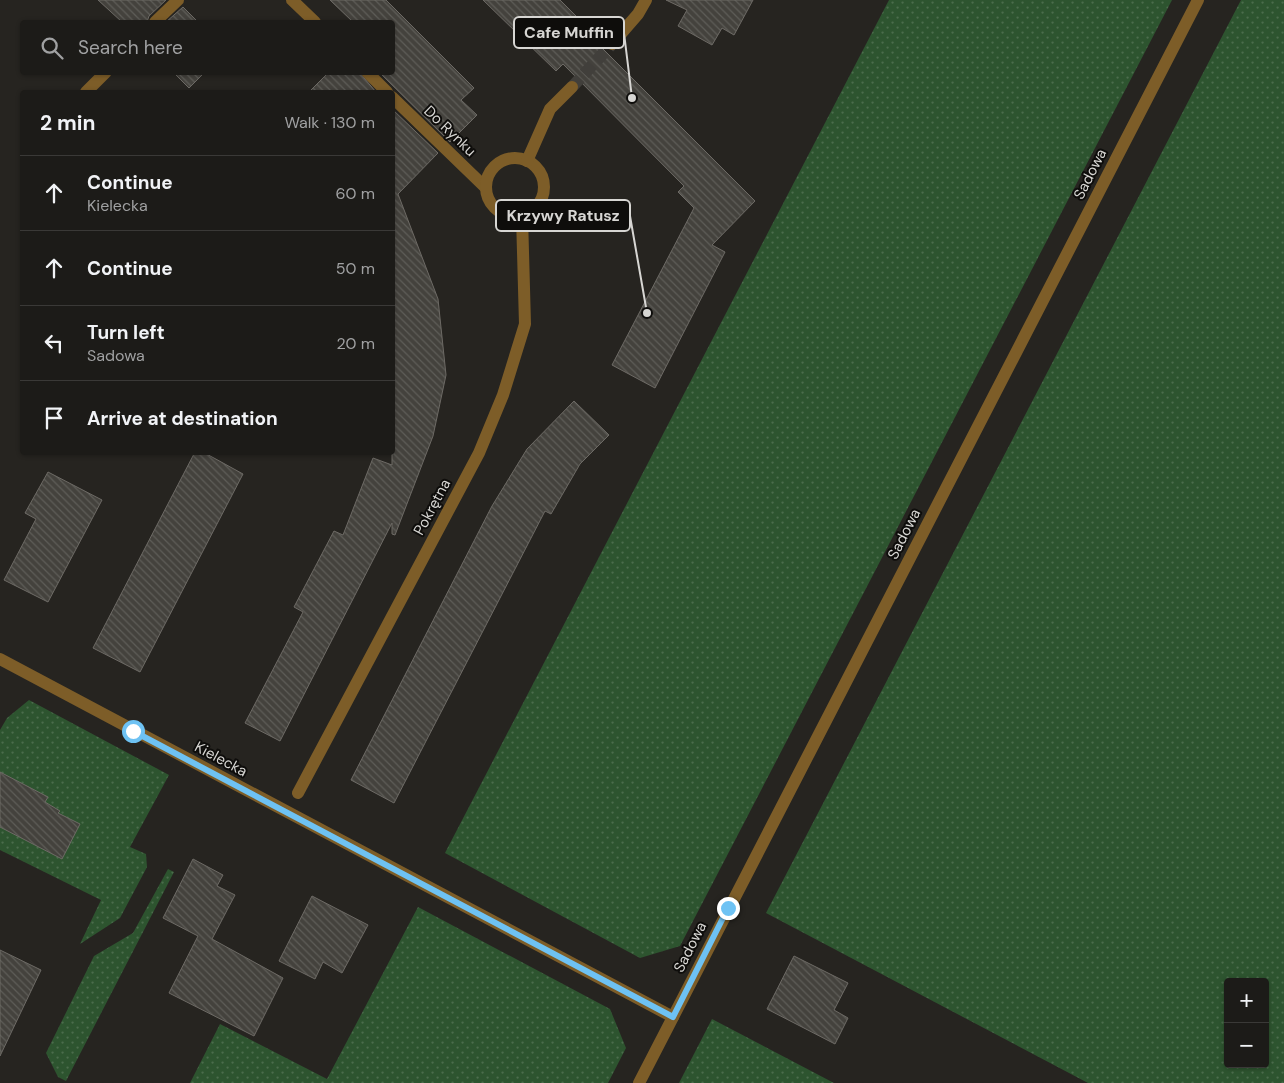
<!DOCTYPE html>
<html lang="en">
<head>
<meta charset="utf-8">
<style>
  body { margin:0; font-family:"DM Sans",sans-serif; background:#252421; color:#f1f3f6 }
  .controls { position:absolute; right:15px; bottom:15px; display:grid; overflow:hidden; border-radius:5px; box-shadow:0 1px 4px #0004 }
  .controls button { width:45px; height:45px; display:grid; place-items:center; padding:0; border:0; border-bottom:1px solid #3a3937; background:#1c1b18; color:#f1f3f6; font:25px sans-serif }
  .stop { position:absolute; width:15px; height:15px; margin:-11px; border:4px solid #6ec2f3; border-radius:50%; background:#fff }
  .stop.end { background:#6ec2f3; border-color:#fff; box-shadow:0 1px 5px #0008 }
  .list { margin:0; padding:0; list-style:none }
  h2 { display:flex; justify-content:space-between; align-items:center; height:65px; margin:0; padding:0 20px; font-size:21px }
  h2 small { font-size:16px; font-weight:400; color:#a0a1a2 }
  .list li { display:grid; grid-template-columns:32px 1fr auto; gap:15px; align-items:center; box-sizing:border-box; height:75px; padding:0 20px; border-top:1px solid #3a3937 }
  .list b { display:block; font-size:19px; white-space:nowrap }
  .list p { margin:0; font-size:16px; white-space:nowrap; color:#a0a1a2 }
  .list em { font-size:16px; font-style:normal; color:#a0a1a2 }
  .icon { flex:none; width:28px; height:28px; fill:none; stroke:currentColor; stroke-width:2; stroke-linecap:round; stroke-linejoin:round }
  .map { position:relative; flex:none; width:1284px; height:1083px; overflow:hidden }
  .search { position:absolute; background:#1c1b18; box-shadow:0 1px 4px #0004; left:20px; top:20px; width:375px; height:55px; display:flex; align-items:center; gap:12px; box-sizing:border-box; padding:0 18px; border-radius:5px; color:#a0a1a2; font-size:19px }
  .panel { position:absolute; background:#1c1b18; box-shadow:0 1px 4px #0004; left:20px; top:90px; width:375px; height:365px; border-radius:5px }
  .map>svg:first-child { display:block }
  .grass { fill:url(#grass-dots); fill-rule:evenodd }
  .building { fill:url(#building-back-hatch); stroke:#6d6a65 }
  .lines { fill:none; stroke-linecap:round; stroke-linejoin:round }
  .minor-tunnel { stroke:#413f3b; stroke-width:12; stroke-dasharray:12 6; stroke-linecap:butt }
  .minor { stroke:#7d5d28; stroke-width:12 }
  .route { stroke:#6ec2f3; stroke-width:6 }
  .labels { text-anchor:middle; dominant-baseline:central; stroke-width:4; stroke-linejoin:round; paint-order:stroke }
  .street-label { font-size:15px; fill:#d7d6d3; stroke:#0e0d0b }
  .leader { fill:none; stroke:#d7d6d3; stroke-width:2 }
  .callout-dot { fill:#d7d6d3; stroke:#0e0d0b; stroke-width:2 }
  .callout { fill:#0e0d0b; stroke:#d7d6d3; stroke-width:2 }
  .callout-label { font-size:16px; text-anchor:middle; font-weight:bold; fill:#d7d6d3 }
</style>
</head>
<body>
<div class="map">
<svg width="1284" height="1083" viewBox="0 0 1284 1083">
  <defs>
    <pattern id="grass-dots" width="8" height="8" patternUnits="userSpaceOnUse" patternTransform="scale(1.25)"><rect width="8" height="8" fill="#2d542f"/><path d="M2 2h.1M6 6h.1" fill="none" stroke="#4b6c4c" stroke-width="1.8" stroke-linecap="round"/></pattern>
    <pattern id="building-back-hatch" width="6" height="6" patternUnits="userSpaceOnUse" patternTransform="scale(1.25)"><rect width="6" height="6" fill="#44423d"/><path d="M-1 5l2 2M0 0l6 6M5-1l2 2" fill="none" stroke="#5e5d58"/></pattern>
  </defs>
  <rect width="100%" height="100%" fill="#262420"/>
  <!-- grass -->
  <g class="grass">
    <polygon points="889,0 1172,0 680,946 640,958 445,853"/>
    <path d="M1241,0h43v1083h-196l-322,-170zM1228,982h37v82h-37z"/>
    <polygon points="29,700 169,775 130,847 146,854 147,867 120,918 80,944 101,900 0,850 0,730 7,718"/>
    <polygon points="168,869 174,872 66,1081 58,1077 46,1053 94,956 133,933"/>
    <polygon points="418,907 610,1009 626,1048 608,1083 190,1083 220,1024 327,1079"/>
    <polygon points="712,1019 834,1083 679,1083"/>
  </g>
  <!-- building -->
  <g class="building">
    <polygon points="98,0 166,0 149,16 147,22 122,22"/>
    <polygon points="330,0 386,0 474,88 461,100 477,115 450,142 379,72 392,72 392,22 353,22"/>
    <polygon points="483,0 560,0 594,34 591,37 755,201 712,245 725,252 655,388 612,365 694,208 678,192 684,186 563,64 556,71"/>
    <polygon points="666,0 753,0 734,35 722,28 712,45 678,26 687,10"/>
    <polygon points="183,7 198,22 166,22"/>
    <polygon points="173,72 205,72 189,88"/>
    <polygon points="329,72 359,72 376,92 309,92"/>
    <polygon points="392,109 438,153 398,194 438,299 446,375 433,436 395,535 392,534 392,523 280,741 245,723 303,612 294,607 334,531 343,535 373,458 392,465"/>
    <polygon points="574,401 609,435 580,464 551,514 545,511 394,803 351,780 492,506 527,449"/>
    <polygon points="195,452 203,452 243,474 140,672 93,648"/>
    <polygon points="48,472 102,500 48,602 4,580 36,519 25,513"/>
    <polygon points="0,772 48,797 45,802 60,811 58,813 80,824 62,859 0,827"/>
    <polygon points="193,859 223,875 217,886 235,895 212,939 283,978 254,1036 169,993 198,936 163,918"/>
    <polygon points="312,896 368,925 342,973 323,962 315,979 279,961"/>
    <polygon points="0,950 41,970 0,1056"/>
    <polygon points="794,956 848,983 834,1010 848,1018 835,1044 767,1009"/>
  </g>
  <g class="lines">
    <!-- minor-tunnel -->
    <polyline class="minor-tunnel" points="572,87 612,44"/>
    <!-- minor -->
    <g class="minor">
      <polyline points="292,0 315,22"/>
      <polyline points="155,22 178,0"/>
      <polyline points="612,44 638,14 646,0"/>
      <polyline points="367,72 387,92"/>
      <polyline points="86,92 106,72"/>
      <polyline points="392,97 486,188"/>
      <circle cx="515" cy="187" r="29"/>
      <polyline points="527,161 550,109 572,87"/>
      <polyline points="0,659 673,1017"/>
      <polyline points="298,793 479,453 503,395 525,324 522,216"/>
      <polyline points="639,1083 1198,0"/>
    </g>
  </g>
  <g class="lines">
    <!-- route -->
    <polyline class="route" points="133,731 673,1017 728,908"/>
  </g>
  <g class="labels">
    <!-- street labels -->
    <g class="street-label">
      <text transform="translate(450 131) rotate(44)">Do Rynku</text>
      <text transform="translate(1090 174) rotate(-63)">Sadowa</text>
      <text transform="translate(432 507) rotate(-62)">Pokrętna</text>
      <text transform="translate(904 534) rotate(-63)">Sadowa</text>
      <text transform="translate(221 759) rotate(28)">Kielecka</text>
      <text transform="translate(690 947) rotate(-63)">Sadowa</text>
    </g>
  </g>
  <!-- callouts -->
  <path class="leader" d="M632 98L624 33M647 313L630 216"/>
  <g class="callout-dot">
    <circle cx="632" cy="98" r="5"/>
    <circle cx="647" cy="313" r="5"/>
  </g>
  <g class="callout">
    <rect x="514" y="17" width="110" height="31" rx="5"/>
    <rect x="496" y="200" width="134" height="31" rx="5"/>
  </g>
  <g class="callout-label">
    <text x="569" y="38">Cafe Muffin</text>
    <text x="563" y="221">Krzywy Ratusz</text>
  </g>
</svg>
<div class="controls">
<button>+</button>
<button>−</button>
</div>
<div class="stop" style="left:133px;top:731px"></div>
<div class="stop end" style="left:728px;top:908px"></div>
<div class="search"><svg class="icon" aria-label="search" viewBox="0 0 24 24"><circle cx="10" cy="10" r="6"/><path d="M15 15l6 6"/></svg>Search here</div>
<section class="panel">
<h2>2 min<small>Walk · 130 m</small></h2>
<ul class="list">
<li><svg class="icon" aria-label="ahead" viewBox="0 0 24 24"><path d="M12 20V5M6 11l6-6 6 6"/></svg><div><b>Continue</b><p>Kielecka</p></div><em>60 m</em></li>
<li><svg class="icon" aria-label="ahead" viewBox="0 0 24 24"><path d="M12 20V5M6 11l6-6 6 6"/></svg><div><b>Continue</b></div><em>50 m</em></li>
<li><svg class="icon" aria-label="left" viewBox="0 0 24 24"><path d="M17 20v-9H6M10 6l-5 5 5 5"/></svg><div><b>Turn left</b><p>Sadowa</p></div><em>20 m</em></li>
<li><svg class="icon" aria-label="arrive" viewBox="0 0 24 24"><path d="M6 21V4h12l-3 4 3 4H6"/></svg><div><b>Arrive at destination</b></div></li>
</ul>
</section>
</div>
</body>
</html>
